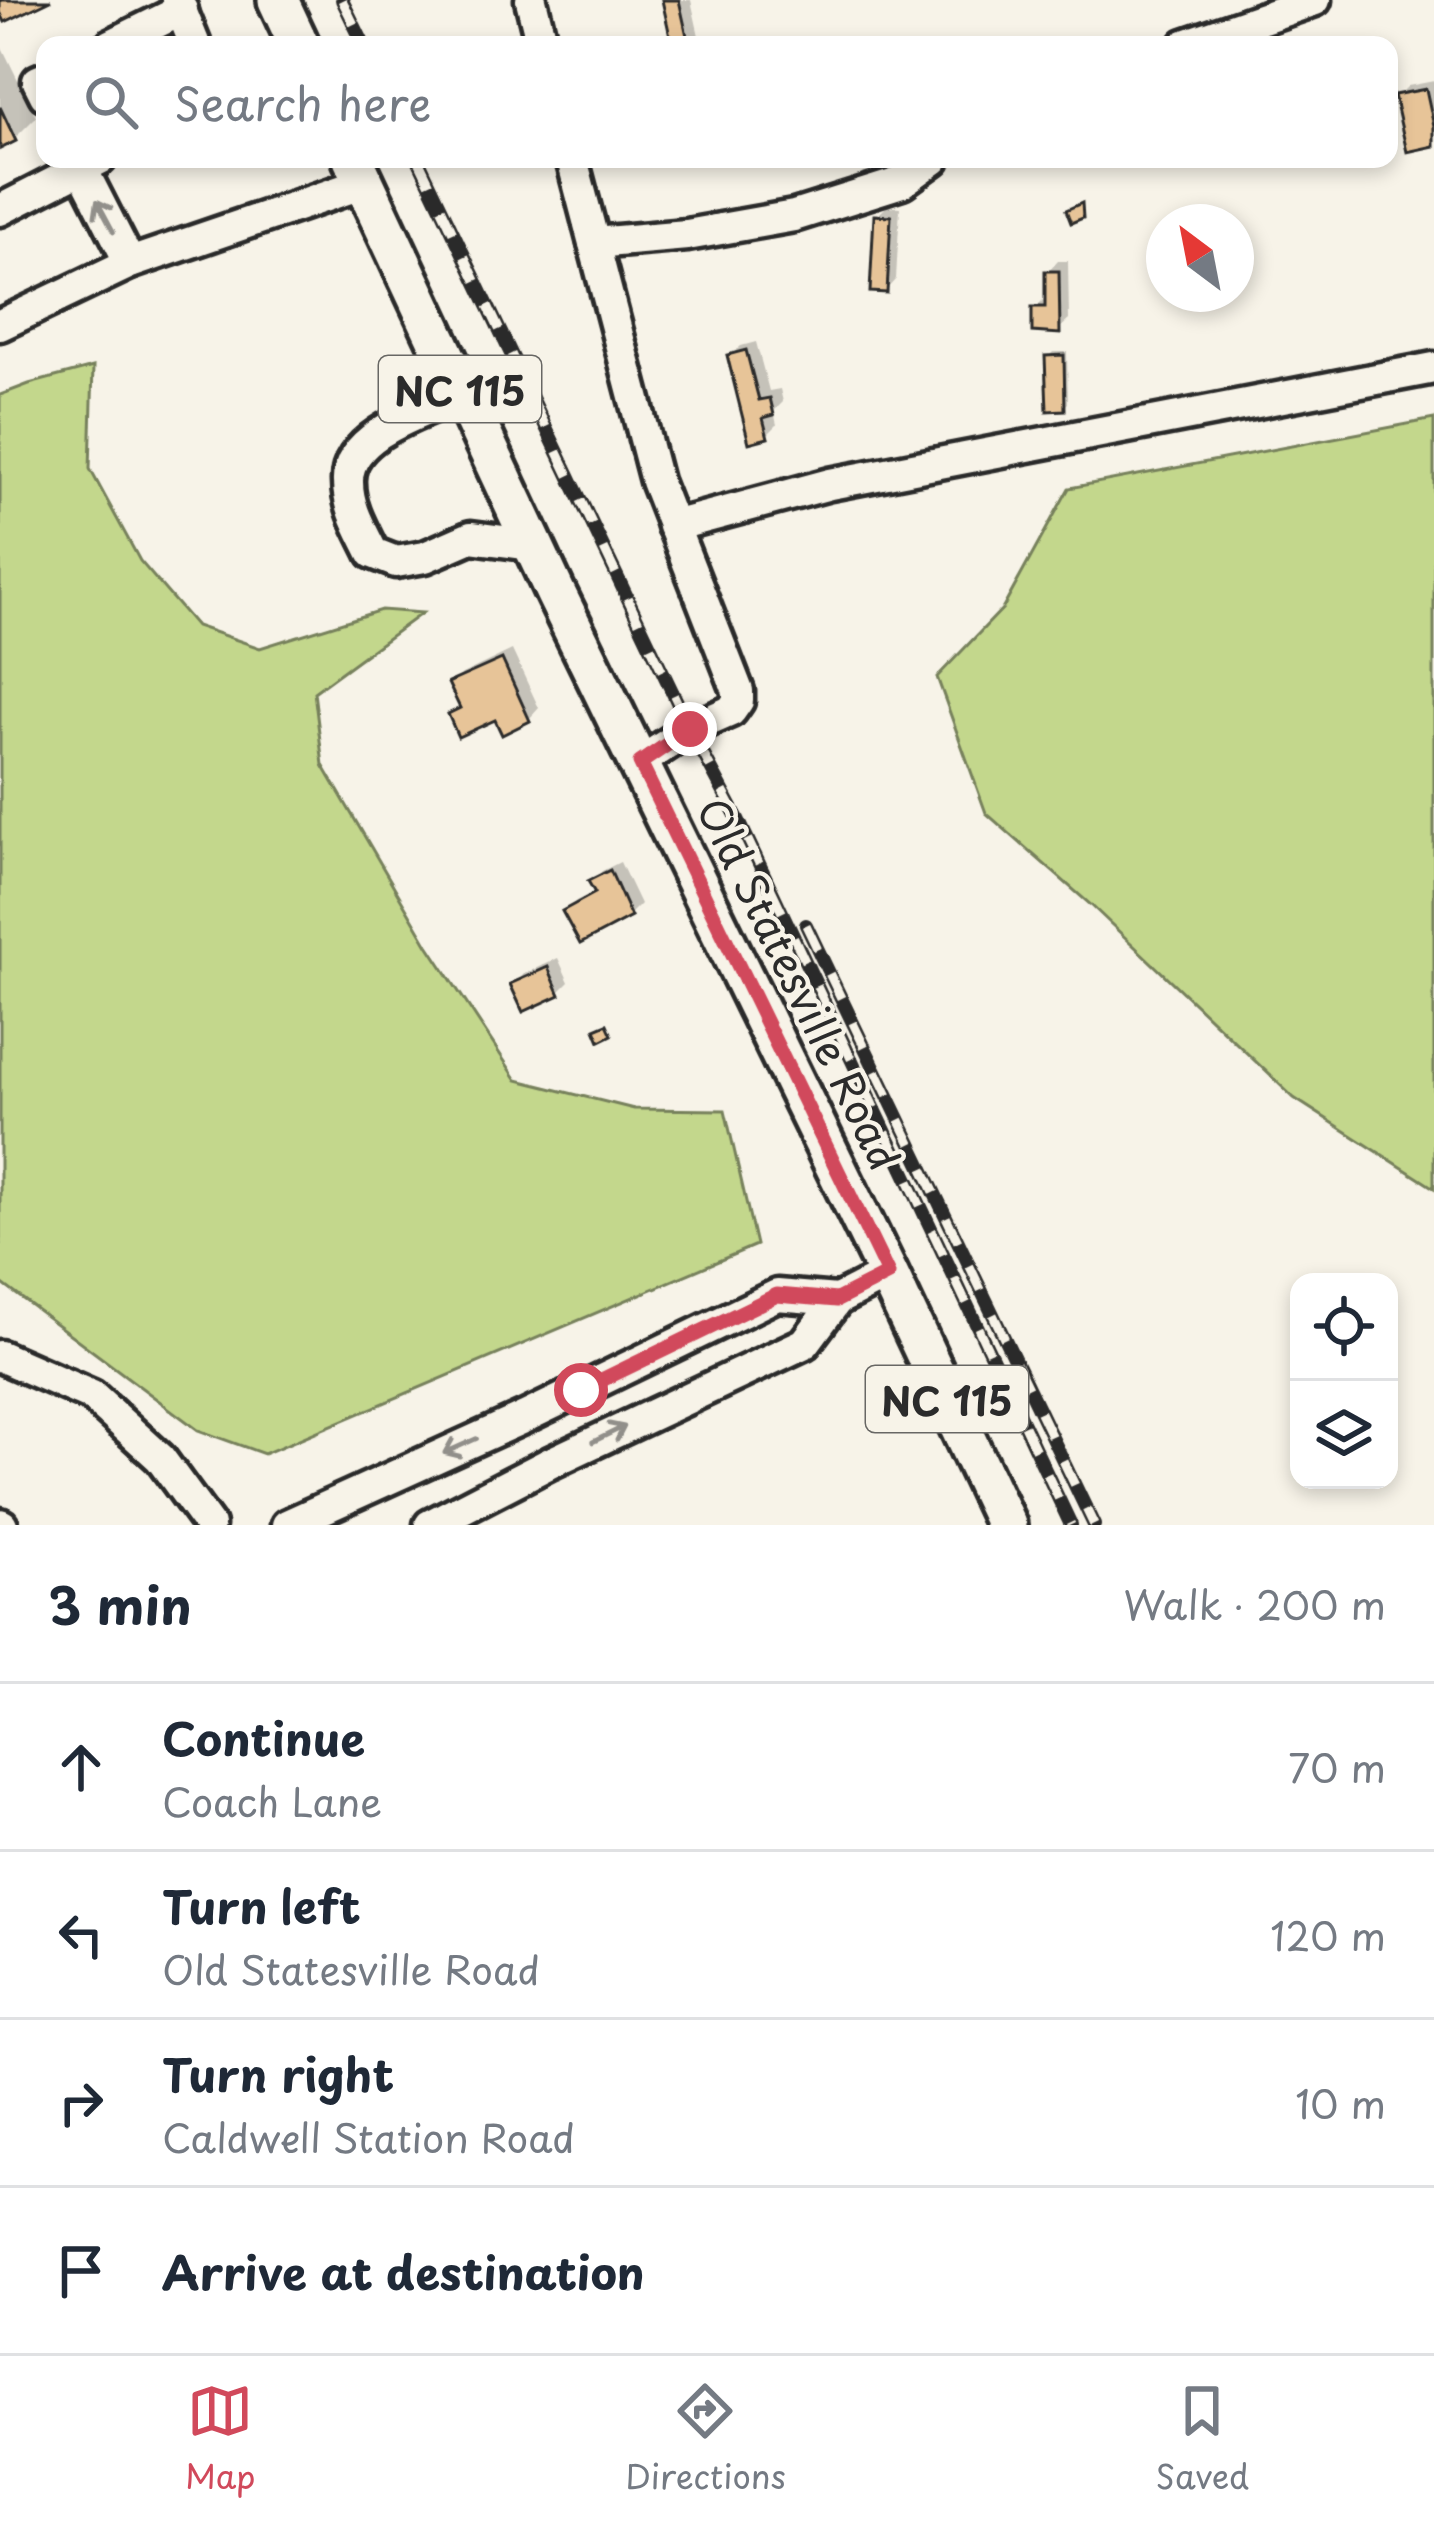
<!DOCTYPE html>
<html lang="en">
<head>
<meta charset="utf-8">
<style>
  body { margin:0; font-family:"Playpen Sans",sans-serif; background:#f6f6f7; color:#1f2937 }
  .controls { position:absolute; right:36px; bottom:36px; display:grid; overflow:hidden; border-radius:24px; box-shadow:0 6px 18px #0003 }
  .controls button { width:108px; height:108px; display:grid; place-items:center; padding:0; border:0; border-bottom:3px solid #e0e1e3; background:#fff; color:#1f2937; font:60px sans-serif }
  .compass { position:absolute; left:1146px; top:204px; width:108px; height:108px; border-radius:50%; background:#fff; box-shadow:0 6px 18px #0003; rotate:328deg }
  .stop { position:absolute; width:36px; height:36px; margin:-27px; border:9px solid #d1495b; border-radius:50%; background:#fff }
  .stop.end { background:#d1495b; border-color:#fff; box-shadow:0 3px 12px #0008 }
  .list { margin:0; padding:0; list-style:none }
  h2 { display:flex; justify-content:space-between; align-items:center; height:156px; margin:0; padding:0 48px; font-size:51px }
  h2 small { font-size:39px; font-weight:400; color:#747a83 }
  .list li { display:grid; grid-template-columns:78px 1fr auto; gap:36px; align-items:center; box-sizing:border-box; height:168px; padding:0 48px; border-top:3px solid #e0e1e3 }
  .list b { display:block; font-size:45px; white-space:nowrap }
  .list p { margin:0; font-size:39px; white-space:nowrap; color:#747a83 }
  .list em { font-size:39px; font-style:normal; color:#747a83 }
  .icon { flex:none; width:66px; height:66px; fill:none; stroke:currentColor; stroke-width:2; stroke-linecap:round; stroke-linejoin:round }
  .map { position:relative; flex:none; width:1434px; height:1525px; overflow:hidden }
  .search { position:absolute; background:#fff; box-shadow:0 6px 18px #0003; left:36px; right:36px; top:36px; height:132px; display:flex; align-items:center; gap:30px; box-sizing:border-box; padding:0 42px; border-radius:24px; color:#747a83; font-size:45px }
  .sheet { height:828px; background:#fff }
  nav { display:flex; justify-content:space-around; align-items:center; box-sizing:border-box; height:168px; border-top:3px solid #e0e1e3; background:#fff; font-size:33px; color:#747a83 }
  nav a { display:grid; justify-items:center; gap:6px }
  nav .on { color:#d1495b }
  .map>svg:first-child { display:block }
  .green { fill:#c3d78c; stroke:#77815c; stroke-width:3 }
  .shadow { fill:#0003 }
  .building { fill:#e7c498; stroke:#2b2b2b; stroke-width:3 }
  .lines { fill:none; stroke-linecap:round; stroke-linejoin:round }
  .minor-casing { stroke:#2b2b2b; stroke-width:39 }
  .major-casing { stroke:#2b2b2b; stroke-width:48 }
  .minor { stroke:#f7f3e8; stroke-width:30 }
  .major { stroke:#f7f3e8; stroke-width:39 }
  .rail-casing { stroke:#2b2b2b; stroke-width:14 }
  .rail { stroke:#f7f3e8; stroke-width:9; stroke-dasharray:27; stroke-linecap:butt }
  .oneway { stroke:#918f8a }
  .route { stroke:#d1495b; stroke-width:15 }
  .labels { text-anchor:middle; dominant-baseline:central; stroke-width:9; stroke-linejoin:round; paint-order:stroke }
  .shield { fill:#f7f3e8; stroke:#686764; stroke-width:3 }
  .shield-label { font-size:39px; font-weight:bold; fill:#2b2b2b }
  .street-label { font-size:42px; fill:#2b2b2b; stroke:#f7f3e8 }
</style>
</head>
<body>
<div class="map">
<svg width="1434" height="1525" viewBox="0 0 1434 1525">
  <rect width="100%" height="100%" fill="#f7f3e8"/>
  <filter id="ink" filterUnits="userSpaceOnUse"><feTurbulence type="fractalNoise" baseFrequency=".00833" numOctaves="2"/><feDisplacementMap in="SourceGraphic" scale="24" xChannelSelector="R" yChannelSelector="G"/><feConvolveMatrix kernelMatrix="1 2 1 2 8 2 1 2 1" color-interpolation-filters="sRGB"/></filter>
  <g filter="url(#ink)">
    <!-- green -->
    <g class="green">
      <polygon points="93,367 90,469 140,561 196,626 260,648 381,610 422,613 314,692 323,765 428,945 517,1080 634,1109 725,1110 756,1245 264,1454 198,1430 0,1282 0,395 29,384"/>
      <polygon points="1434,419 1434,1188 1294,1098 1091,905 986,813 937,677 1003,608 1069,488"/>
    </g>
    <!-- shadow -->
    <g class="shadow">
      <polygon points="665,0 691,0 701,45 675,45"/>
      <polygon points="0,43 36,117 15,138 0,145"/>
      <polygon points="1434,81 1434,143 1398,96 1408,86"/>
      <polygon points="887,206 900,207 896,279 886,290 877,216"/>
      <polygon points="1058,261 1068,261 1069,320 1058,330 1035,308 1045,298 1048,272"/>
      <polygon points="756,342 769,391 780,389 783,402 774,411 777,425 767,435 730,356 741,346"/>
      <polygon points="1053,352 1067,352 1068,403 1064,407 1048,357"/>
      <polygon points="512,650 539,708 529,719 451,715 461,705 452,684 462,674"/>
      <polygon points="620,862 640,904 629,915 566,911 576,901 597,890 592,882 602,871"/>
      <polygon points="558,958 569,982 559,992 514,985 524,974"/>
    </g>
    <!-- building -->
    <g class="building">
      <polygon points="0,0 51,0 5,22 0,12"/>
      <polygon points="662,0 679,0 689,45 672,45"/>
      <polygon points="1426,89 1434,126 1434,146 1407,152 1394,95"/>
      <polygon points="0,107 16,141 0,149"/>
      <polygon points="1082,203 1083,218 1071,223 1066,210"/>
      <polygon points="874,215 891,216 887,293 870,292"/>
      <polygon points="1045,271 1059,271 1060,334 1032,332 1032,307 1045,307"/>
      <polygon points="746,350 759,400 770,398 774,415 763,418 768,438 749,443 727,355"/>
      <polygon points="1064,355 1065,410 1047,411 1045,356"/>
      <polygon points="502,659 530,721 502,735 495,720 458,737 448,714 460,708 448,683"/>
      <polygon points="610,870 631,917 580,944 562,911 595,893 588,881"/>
      <polygon points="548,967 560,995 523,1012 510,984"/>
      <polygon points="607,1024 612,1035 600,1041 595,1029"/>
    </g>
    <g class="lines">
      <!-- minor casing -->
      <g class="minor-casing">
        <g id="minor">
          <polyline points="177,0 195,45"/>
          <polyline points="531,0 542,45"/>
          <polyline points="111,45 182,10"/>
          <polyline points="1185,45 1315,0"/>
          <polyline points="45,78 38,81 45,95"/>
          <polyline points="77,159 130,263"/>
          <polyline points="572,159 656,481 738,691 738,701 731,711 690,729 639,763"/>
          <polyline points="0,210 100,159"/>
          <polyline points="594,243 687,235 794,216 902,182 934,159"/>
          <polyline points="0,325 130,263 364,183"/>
          <path d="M463,395c-36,16 -117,38 -115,87 0,26 14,48 25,71l23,9 29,-5 46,-20 62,8"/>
          <polyline points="673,526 830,484 1434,368"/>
          <polyline points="0,1356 92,1396 160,1458 209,1525"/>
          <polyline points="0,1524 2,1525"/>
          <polyline points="287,1525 525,1417 777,1295 837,1300"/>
          <polyline points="430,1525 550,1463 805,1343 837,1300 888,1274"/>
        </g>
      </g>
      <!-- major casing -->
      <g class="major-casing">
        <g id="major">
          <polyline points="278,0 299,45"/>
          <polyline points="353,159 556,594 888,1274 1006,1525"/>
        </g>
      </g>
      <!-- minor -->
      <use href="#minor" class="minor"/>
      <!-- major -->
      <use href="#major" class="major"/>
      <!-- rail casing -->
      <g class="rail-casing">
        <g id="rail">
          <polyline points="342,0 364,45"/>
          <polyline points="418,159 690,729 738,819 1071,1525"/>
          <polyline points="806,925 1094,1525"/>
        </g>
      </g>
      <!-- rail -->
      <use href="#rail" class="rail"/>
    </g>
    <!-- one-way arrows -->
    <defs><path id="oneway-shaft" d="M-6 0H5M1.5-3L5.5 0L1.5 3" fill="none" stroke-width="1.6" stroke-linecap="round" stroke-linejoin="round" transform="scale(3)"/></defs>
    <g class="oneway">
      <use href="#oneway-shaft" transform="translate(105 216) rotate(-118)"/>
      <use href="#oneway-shaft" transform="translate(609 1434) rotate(-26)"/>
      <use href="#oneway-shaft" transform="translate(460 1446) rotate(156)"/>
    </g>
  </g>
  <g class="lines" filter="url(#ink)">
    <!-- route -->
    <polyline class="route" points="581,1390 777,1295 837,1300 888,1274 640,763 690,729"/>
  </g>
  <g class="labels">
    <!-- shield labels -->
    <g class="shield">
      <rect x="379" y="356" width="162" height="66" rx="9"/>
      <rect x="866" y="1366" width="162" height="66" rx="9"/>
    </g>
    <g class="shield-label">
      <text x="460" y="389">NC 115</text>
      <text x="947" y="1399">NC 115</text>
    </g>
    <!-- street labels -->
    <g class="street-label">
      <text transform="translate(800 983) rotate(64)">Old Statesville Road</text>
    </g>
  </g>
</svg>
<div class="controls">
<button><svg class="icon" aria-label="locate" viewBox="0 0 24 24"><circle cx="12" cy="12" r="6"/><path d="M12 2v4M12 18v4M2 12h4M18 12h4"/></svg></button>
<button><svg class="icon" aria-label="layers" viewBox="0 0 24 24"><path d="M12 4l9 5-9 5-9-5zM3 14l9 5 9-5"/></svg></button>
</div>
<svg class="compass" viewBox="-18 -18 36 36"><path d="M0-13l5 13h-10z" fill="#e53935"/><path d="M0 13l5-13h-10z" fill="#747a83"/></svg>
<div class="stop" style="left:581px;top:1390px"></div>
<div class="stop end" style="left:690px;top:729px"></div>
<div class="search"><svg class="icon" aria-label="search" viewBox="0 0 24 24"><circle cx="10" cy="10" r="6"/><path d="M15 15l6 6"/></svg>Search here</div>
</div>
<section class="sheet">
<h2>3 min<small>Walk · 200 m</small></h2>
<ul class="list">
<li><svg class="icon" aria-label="ahead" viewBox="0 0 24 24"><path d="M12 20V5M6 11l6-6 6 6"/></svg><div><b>Continue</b><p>Coach Lane</p></div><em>70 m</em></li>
<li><svg class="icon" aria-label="left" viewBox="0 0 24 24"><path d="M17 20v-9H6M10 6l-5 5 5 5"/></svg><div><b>Turn left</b><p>Old Statesville Road</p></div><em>120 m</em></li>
<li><svg class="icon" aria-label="right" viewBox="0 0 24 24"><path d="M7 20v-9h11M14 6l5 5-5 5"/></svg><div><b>Turn right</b><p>Caldwell Station Road</p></div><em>10 m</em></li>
<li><svg class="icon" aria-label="arrive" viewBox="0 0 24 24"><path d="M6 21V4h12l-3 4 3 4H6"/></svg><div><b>Arrive at destination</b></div></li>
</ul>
</section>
<nav>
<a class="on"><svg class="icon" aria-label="map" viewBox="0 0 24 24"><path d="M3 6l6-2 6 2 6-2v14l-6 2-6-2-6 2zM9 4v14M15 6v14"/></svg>Map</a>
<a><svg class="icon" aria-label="directions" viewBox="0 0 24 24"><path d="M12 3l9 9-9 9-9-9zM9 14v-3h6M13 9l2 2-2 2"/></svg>Directions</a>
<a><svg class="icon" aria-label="saved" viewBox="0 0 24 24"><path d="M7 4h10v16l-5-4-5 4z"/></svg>Saved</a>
</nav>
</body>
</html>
